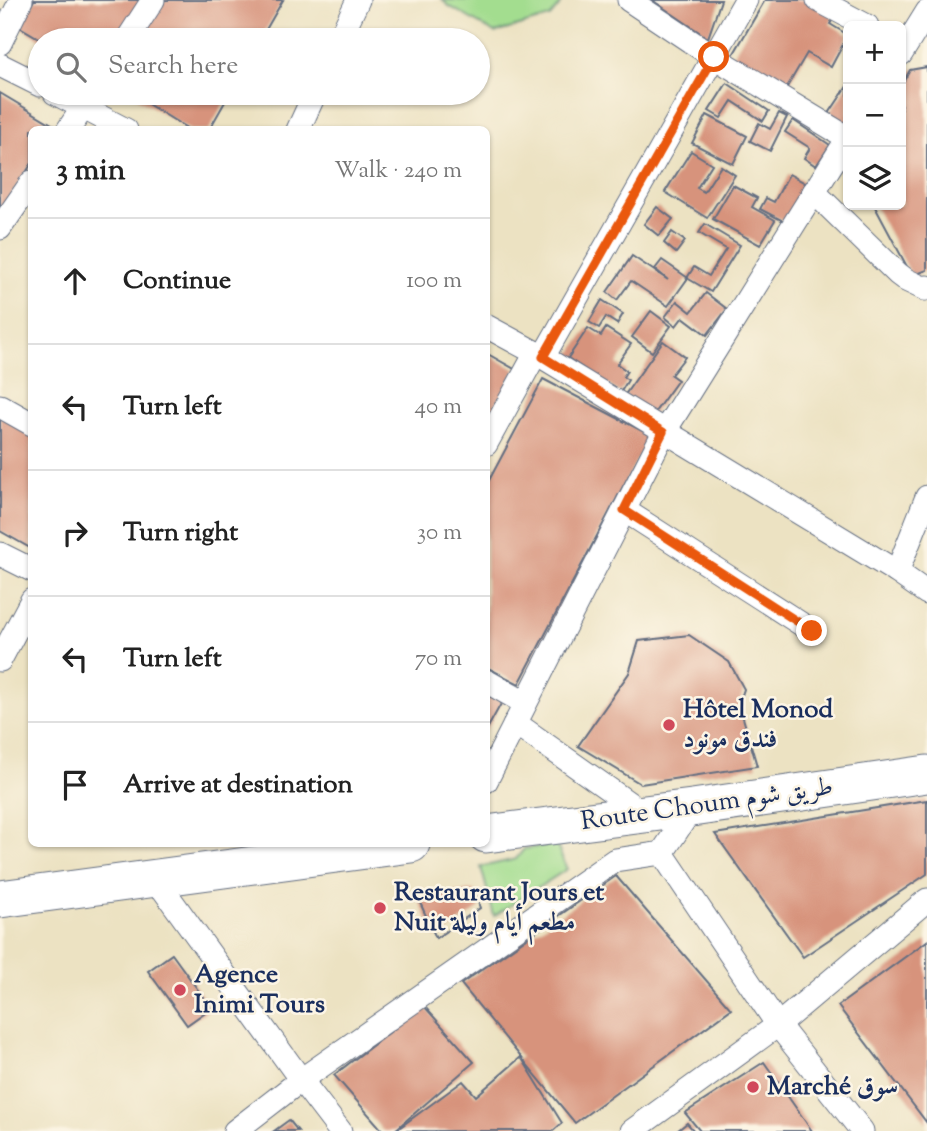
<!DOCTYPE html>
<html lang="en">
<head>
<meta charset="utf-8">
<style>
  body { margin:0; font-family:"Sorts Mill Goudy",Amiri,serif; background:#f6f6f6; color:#222 }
  .controls { position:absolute; right:21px; top:21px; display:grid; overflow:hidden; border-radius:10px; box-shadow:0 2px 5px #0004 }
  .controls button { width:63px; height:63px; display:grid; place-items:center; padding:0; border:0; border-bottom:2px solid #e0e0e0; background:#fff; color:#222; font:35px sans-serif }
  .stop { position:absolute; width:21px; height:21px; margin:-16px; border:5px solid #ea580c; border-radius:50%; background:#fff }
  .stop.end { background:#ea580c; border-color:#fff; box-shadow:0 2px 7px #0008 }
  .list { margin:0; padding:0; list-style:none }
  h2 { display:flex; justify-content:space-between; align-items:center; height:91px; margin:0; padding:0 28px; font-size:30px }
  h2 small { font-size:23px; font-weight:400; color:#767676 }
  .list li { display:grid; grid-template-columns:46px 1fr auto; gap:21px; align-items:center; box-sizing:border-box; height:126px; padding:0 28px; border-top:2px solid #e0e0e0 }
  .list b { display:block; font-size:26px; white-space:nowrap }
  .list em { font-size:23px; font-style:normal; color:#767676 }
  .icon { flex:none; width:38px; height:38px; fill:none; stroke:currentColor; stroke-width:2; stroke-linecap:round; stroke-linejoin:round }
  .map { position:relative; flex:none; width:927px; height:1131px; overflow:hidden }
  .search { position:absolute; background:#fff; box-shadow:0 2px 5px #0004; left:28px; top:28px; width:462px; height:77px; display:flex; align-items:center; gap:18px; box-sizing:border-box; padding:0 24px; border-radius:38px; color:#767676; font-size:26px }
  .panel { position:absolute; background:#fff; box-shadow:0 2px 5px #0004; left:28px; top:126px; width:462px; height:721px; border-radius:10px }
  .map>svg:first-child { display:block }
  .green { fill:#a3dd8f; stroke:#5f8676; stroke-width:2 }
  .building { fill:#d7937c }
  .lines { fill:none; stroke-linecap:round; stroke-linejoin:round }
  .minor-casing { stroke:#646e81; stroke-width:25 }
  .trunk-casing { stroke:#646e81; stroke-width:39 }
  .minor { stroke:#fff; stroke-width:23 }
  .trunk { stroke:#fff; stroke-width:37 }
  .route { stroke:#ea580c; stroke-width:9 }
  .poi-dot { fill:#d1495b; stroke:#fcf5e5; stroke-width:2.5 }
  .labels { text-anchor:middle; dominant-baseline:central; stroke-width:5; stroke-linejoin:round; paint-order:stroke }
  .poi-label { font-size:26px; font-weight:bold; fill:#1b2f5e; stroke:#fcf5e5; text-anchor:start }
  .street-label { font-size:26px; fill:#1b2f5e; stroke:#fcf5e5 }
</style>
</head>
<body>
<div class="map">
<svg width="927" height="1131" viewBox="0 0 927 1131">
  <rect width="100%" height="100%" fill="#fcf5e5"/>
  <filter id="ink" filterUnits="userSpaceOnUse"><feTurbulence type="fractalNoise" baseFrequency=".0143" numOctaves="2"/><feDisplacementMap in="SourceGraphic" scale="14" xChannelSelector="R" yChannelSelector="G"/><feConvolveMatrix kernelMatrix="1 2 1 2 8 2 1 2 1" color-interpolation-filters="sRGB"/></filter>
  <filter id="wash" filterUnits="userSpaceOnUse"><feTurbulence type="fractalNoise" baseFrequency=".00686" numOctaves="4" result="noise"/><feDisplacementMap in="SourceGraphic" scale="28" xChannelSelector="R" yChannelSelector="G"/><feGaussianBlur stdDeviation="1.57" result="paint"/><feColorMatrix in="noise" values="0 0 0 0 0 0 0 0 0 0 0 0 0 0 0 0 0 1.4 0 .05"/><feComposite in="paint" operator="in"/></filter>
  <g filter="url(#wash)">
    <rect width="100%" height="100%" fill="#ece2c2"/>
    <!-- green -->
    <g class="green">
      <polygon points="442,0 564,0 550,17 495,33 449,6"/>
      <polygon points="556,844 567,869 494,916 481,867 516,859 524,849"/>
    </g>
    <g id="blocks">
      <!-- building -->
      <g class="building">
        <polygon points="34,0 144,0 120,40 42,40 20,27"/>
        <polygon points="165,0 283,0 260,40 139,40"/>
        <polygon points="652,0 721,0 708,38"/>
        <polygon points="765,0 806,0 834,17 830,24 848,35 831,67 807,53 783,94 729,62"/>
        <polygon points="927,67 927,270 912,276 874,205 901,205 901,86 910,70"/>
        <polygon points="727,83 769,111 763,121 732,101 721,118 709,111"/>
        <polygon points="848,85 848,122 844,129 826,118"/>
        <polygon points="0,93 55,126 53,130 32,130 32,163 0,213"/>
        <polygon points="130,93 230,93 209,130 190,130"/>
        <polygon points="779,113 787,117 770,151 750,141 759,123 770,129"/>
        <polygon points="707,115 747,136 733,164 692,143"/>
        <polygon points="793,120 830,145 816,166 804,158 810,148 785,132"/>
        <polygon points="691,151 712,164 697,188 704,192 721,166 735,175 707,218 665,192"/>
        <polygon points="789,174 805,183 785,222 760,209 766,198 774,202"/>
        <polygon points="733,185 757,198 752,207 775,220 760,245 713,219"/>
        <polygon points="657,207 673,219 659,236 644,224"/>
        <polygon points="705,224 740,245 711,292 687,278 694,267 709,276 726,249 699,233"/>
        <polygon points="672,232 685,241 676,253 664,243"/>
        <polygon points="632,256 668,280 655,269 662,260 688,278 668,306 631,281 617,300 607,292"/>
        <polygon points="706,293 727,309 707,335 683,317 676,326 665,317 677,301 691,312"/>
        <polygon points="602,300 623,314 617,324 606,317 599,328 589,322"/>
        <polygon points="651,311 671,326 652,352 632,337"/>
        <polygon points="588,328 601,336 606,328 631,344 617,364 627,371 623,377 628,380 620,393 568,358"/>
        <polygon points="663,341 685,357 671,375 678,380 652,416 624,396"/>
        <polygon points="486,353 516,370 486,423"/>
        <polygon points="543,379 650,435 519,684 486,667 486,486"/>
        <polygon points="0,415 32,432 32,549 0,531"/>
        <polygon points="689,635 729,662 744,689 739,704 757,766 641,784 578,746 629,673 639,641"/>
        <polygon points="486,694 502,702 486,731"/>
        <polygon points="927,800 927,874 803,957 715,834"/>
        <polygon points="616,876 731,1009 575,1123 461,984"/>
        <polygon points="474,890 480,908 436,938 417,896"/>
        <polygon points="927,941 927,1123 838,1006"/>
        <polygon points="172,954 211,1008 187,1025 148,971"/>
        <polygon points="424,1006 474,1062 394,1131 383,1131 334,1075"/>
        <polygon points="521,1057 562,1123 553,1131 395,1131 463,1081 476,1096"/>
        <polygon points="764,1062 812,1131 700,1131 685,1113"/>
        <polygon points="289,1120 298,1131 274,1131"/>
        <polygon points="687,1123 694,1131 677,1131"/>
      </g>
    </g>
  </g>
  <g filter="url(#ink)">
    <use href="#blocks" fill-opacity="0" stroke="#646e81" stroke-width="2"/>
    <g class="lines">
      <!-- minor casing -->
      <g class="minor-casing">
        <g id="minor">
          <polyline points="629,0 714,57 848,138"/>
          <polyline points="818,0 867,26"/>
          <polyline points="127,40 153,0"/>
          <polyline points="339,40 358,0"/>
          <polyline points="0,43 21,0"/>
          <polyline points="901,54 927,12"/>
          <polyline points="0,65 40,85"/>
          <polyline points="55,93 126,130"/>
          <polyline points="68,130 93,93"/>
          <polyline points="298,130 315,93"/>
          <polyline points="814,192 898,274 906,280 925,289 927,287"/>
          <polyline points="0,228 32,182"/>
          <polyline points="486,326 536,353 897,572 927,593"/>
          <polyline points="543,357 746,0"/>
          <polyline points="0,406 32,424"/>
          <polyline points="486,444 536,353"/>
          <polyline points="624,510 812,631"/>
          <polyline points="0,554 32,570"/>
          <polyline points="897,572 927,497"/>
          <polyline points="0,660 32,600"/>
          <polyline points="486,681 525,703"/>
          <polyline points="515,723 644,814"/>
          <polyline points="486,781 664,432 848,138"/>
          <polyline points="662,853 778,1025 862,1131"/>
          <polyline points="155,878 301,1080 340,1131"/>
          <polyline points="235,1131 301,1080 615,860 662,853 692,808"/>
          <polyline points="632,1131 778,1025 927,900"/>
        </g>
      </g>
      <!-- trunk casing -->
      <g class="trunk-casing">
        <g id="trunk">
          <polyline points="486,834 692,808 927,774"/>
          <polyline points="0,899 411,844"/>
        </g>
      </g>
      <!-- minor -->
      <use href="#minor" class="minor"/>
      <!-- trunk -->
      <use href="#trunk" class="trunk"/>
    </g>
  </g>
  <g class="lines" filter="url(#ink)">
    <!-- route -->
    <polyline class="route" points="714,57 543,357 663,432 624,510 812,631"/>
  </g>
  <!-- markers -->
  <g class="poi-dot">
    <circle cx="669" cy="725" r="7"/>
    <circle cx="380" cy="908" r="7"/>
    <circle cx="180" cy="990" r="7"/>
    <circle cx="753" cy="1087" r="7"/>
  </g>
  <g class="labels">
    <!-- poi labels -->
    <g class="poi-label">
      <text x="683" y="710">Hôtel Monod<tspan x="683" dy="30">فندق مونود</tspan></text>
      <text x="394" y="893">Restaurant Jours et<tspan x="394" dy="30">Nuit مطعم أيام وليلة</tspan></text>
      <text x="194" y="975">Agence<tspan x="194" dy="30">Inimi Tours</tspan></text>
      <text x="767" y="1087">Marché سوق</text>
    </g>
    <!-- street labels -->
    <g class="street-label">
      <text transform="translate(707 805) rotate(-8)">Route Choum طريق شوم</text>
    </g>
  </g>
</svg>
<div class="controls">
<button>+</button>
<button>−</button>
<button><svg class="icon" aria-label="layers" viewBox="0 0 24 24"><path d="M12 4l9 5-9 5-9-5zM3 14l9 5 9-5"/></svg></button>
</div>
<div class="stop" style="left:714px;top:57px"></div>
<div class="stop end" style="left:812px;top:631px"></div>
<div class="search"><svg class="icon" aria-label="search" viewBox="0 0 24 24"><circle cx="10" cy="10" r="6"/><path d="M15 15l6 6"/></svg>Search here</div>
<section class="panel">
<h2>3 min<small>Walk · 240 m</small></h2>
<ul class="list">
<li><svg class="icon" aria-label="ahead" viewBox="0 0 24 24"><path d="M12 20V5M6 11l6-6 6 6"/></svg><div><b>Continue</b></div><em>100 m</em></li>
<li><svg class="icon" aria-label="left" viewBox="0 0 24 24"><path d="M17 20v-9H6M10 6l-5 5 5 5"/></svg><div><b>Turn left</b></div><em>40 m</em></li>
<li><svg class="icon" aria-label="right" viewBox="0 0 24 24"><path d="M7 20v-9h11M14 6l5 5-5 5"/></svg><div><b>Turn right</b></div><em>30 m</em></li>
<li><svg class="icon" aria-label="left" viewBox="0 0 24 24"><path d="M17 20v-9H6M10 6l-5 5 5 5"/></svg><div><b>Turn left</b></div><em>70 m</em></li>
<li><svg class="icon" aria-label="arrive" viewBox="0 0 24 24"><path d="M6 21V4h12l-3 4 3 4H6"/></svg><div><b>Arrive at destination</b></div></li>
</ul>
</section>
</div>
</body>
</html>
